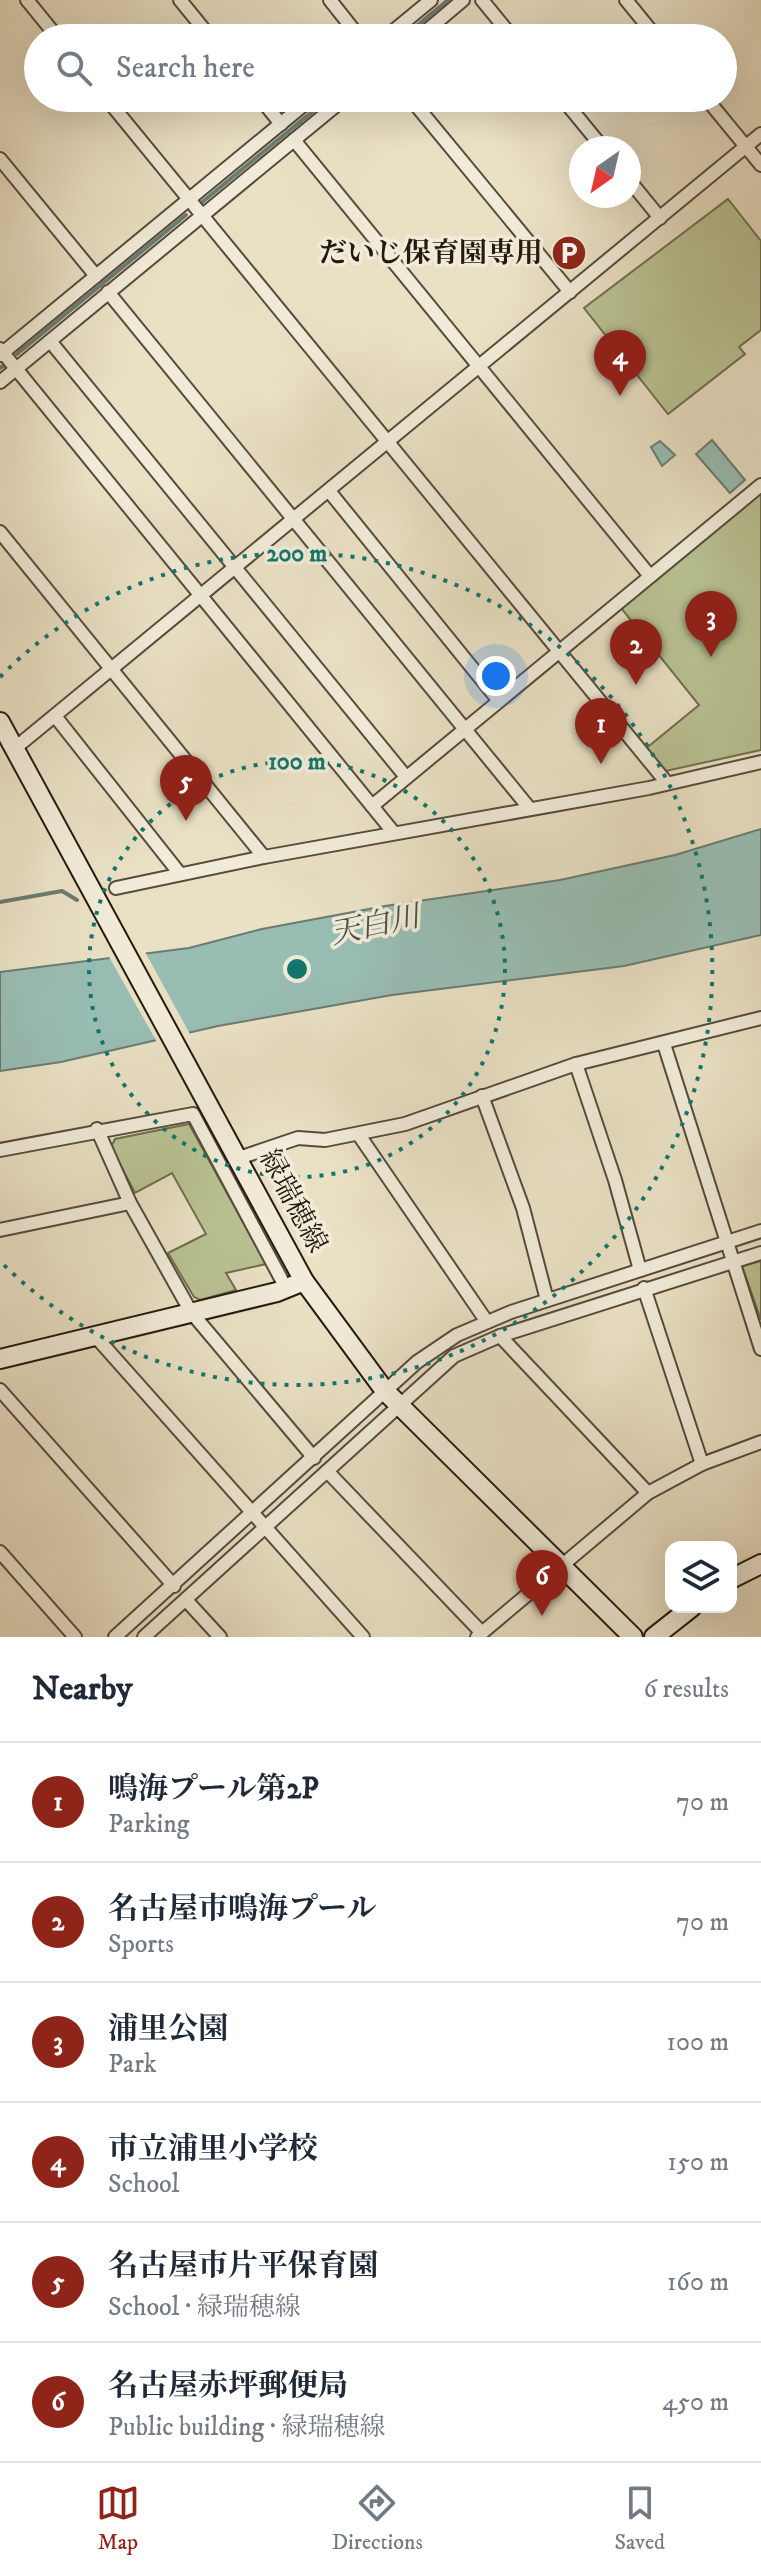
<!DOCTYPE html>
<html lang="en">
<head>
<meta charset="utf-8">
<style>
  body { margin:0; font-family:"IM FELL DW Pica","Noto Serif JP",serif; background:#f6f6f7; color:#1f2937 }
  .controls { position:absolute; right:24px; bottom:24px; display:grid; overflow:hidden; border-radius:16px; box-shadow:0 8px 32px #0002 }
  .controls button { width:72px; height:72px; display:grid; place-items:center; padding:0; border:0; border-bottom:2px solid #e0e1e3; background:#fff; color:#1f2937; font:40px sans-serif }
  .compass { position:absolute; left:569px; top:136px; width:72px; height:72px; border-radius:50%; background:#fff; box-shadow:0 8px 32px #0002; rotate:214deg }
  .you { position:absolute; left:496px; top:676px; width:28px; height:28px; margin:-20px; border:6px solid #fff; border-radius:50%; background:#1a73e8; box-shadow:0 0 0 12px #1a73e833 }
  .badge { display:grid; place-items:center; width:52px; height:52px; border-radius:50%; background:#8f2418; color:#fff; font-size:26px; font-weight:700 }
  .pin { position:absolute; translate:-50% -66px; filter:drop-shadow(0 2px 4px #0008) }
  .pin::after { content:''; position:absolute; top:42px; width:28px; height:24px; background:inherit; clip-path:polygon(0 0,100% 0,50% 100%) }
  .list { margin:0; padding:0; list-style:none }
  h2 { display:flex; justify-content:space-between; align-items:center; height:104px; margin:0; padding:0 32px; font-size:34px }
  h2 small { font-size:26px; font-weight:400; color:#747a83 }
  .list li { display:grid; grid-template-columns:52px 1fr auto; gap:24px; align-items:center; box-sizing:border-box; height:120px; padding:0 32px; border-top:2px solid #e0e1e3 }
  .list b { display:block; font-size:30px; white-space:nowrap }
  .list p { margin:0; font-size:26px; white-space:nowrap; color:#747a83 }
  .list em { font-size:26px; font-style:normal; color:#747a83 }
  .icon { flex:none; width:44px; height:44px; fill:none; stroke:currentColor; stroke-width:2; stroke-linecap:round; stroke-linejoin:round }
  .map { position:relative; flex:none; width:761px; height:1637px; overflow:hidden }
  .search { position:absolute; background:#fff; box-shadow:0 8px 32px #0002; left:24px; right:24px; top:24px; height:88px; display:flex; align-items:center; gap:20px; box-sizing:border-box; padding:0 28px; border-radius:44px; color:#747a83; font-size:30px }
  .sheet { height:824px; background:#fff }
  nav { display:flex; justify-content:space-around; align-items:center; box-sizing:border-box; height:112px; border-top:2px solid #e0e1e3; background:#fff; font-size:22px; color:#747a83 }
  nav a { display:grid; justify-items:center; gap:4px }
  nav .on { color:#8f2418 }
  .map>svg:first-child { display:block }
  .green { fill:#b9c293; stroke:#6f6e50; stroke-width:2 }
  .water { fill:#98beb4; stroke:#6a7c72; stroke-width:2 }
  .pier { fill:#eae1c5 }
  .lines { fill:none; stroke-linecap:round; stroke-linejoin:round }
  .stream { stroke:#6a7c72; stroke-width:4 }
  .street-casing { stroke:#564b3c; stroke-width:16 }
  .secondary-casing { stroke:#25190e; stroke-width:22 }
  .street { stroke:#f1ecd9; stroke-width:12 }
  .secondary { stroke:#f1ecd9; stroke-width:18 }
  .ring { fill:none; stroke:#0f766e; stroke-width:4; stroke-dasharray:4 8 }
  .labels { text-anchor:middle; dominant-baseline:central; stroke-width:7; stroke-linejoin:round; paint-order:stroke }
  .poi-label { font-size:28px; font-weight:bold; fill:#25190e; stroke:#f1ecd9; text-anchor:end }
  .street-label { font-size:28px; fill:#25190e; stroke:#f1ecd9 }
  .water-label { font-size:30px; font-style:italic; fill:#4d5348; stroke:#f1ecd9 }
  .centre { fill:#0f766e; stroke:#f1ecd9; stroke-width:4 }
  .ring-label { font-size:24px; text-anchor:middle; font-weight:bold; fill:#0f766e; stroke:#f1ecd9; stroke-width:7; stroke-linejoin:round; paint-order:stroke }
</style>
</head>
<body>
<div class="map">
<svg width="761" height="1637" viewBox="0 0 761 1637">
  <rect width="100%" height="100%" fill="#eae1c5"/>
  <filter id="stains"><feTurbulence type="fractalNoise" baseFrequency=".0025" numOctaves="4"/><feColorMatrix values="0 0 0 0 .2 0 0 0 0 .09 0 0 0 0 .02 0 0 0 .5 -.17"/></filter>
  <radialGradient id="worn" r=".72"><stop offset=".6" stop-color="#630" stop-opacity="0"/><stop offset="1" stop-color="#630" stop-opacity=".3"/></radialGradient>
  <!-- green -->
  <g class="green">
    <polygon points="728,199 761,241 761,330 739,347 745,354 668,414 584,308"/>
    <polygon points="761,492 761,750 666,771 644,750 699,705 621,608"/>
    <polygon points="189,1124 266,1264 226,1273 236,1290 200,1300 194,1297 168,1253 206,1234 172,1173 135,1193 111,1147 115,1139"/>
    <polygon points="761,1261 761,1320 742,1266"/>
  </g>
  <!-- water -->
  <g class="water">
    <polygon points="712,440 745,480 730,493 696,454"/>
    <polygon points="660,441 675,455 662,466 651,447"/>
    <polygon points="761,829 761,935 624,966 392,995 218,1026 61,1062 0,1071 0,972 189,948 262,929 385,906 560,880 675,855"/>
  </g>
  <!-- pier -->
  <polygon class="pier" points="144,950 191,1036 158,1044 108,955"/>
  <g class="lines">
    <!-- stream -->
    <g class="stream">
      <polyline points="402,38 448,0"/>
      <polyline points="201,203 329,98"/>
      <polyline points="17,354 186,215"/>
      <polyline points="0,368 3,366"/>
      <polyline points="0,902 62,891 77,900"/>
    </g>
    <!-- street casing -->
    <g class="street-casing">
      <g id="street">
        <polyline points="27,0 58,38"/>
        <polyline points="180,0 211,38"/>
        <polyline points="330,0 360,38"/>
        <polyline points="482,0 513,38"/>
        <polyline points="626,0 657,38"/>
        <polyline points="385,38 431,0"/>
        <polyline points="418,38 463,0"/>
        <polyline points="106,98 667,783"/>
        <polyline points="260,98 281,124"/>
        <polyline points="410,98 570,292"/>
        <polyline points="562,98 603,148"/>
        <polyline points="706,98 761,165"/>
        <polyline points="294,140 650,576"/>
        <polyline points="0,159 96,276"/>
        <polyline points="629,180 660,218"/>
        <polyline points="108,292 530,809"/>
        <polyline points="50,341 406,777"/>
        <polyline points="0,349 394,833"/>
        <polyline points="0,355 312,98"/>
        <polyline points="0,382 345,98"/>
        <polyline points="329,491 499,701"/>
        <polyline points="0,532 264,857"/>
        <polyline points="55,716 180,874"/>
        <polyline points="14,749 761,134"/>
        <polyline points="372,806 761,485"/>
        <polyline points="116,888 264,857 649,788 761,762"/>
        <polyline points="664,1044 761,1349"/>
        <polyline points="576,1064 615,1180 640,1270"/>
        <polyline points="482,1096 523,1208 547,1300"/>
        <polyline points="97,1129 130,1203 191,1312 314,1458"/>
        <polyline points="359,1135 487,1322"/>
        <polyline points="0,1150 193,1114 286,1288"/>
        <polyline points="236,1159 298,1138 325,1140 405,1124 576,1064 761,1018"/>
        <polyline points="0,1230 130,1203"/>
        <polyline points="644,1288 702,1464"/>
        <polyline points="500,1336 648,1493"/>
        <polyline points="96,1337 363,1637"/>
        <polyline points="0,1390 174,1586"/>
        <polyline points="327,1471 482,1633"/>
        <polyline points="0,1552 75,1637"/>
        <polyline points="186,1600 220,1637"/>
        <polyline points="115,1637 417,1362 457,1335 511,1312 761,1231"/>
        <polyline points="144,1637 454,1356 500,1336 761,1253"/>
        <polyline points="477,1637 648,1493 702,1464 761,1442"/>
      </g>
    </g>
    <!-- secondary casing -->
    <g class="secondary-casing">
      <g id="secondary">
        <polyline points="0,722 304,1281 385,1391 633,1637"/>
        <polyline points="0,1359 277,1292 304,1281"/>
        <polyline points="731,1579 761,1564"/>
        <polyline points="654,1637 692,1607"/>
      </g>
    </g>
    <!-- street -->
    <use href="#street" class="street"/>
    <!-- secondary -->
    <use href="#secondary" class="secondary"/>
  </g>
  <!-- distance rings -->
  <g class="ring">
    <circle cx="297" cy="969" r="208"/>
    <path d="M0 677A416 416 0 1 1 0 1261"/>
  </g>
  <!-- icons -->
  <defs>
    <g id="parking-disc" transform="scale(1.8)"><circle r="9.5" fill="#8f2418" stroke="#f1ecd9"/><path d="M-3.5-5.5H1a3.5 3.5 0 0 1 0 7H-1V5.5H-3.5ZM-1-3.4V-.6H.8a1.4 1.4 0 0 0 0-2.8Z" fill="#fff"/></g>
  </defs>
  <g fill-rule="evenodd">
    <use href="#parking-disc" x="569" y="253"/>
  </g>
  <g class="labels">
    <!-- poi labels -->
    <g class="poi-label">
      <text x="543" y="253">だいじ保育園専用</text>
    </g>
    <!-- street labels -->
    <g class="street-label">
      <text transform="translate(293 1201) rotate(62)">緑瑞穂線</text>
    </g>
    <!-- water labels -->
    <g class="water-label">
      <text transform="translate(375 926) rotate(-12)">天白川</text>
    </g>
  </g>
  <circle cx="297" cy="969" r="12" class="centre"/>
  <g class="ring-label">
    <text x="297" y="561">200 m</text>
    <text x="297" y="769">100 m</text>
  </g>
  <rect width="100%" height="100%" filter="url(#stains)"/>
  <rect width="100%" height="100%" fill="url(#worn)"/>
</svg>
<div class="controls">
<button><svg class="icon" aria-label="layers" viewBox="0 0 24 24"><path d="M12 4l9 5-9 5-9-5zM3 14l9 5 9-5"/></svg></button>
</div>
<svg class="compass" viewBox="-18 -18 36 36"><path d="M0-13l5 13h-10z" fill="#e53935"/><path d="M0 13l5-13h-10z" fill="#747a83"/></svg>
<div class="you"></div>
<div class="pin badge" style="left:601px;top:764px">1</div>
<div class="pin badge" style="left:636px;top:685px">2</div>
<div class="pin badge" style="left:711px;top:657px">3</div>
<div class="pin badge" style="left:620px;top:396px">4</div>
<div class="pin badge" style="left:186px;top:821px">5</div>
<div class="pin badge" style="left:542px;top:1616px">6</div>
<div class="search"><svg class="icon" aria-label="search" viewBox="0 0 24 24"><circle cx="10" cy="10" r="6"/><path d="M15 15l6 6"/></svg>Search here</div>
</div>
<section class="sheet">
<h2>Nearby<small>6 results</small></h2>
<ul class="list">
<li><span class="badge">1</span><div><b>鳴海プール第2P</b><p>Parking</p></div><em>70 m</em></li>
<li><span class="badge">2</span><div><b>名古屋市鳴海プール</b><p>Sports</p></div><em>70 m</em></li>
<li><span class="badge">3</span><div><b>浦里公園</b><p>Park</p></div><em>100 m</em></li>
<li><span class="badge">4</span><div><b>市立浦里小学校</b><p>School</p></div><em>150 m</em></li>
<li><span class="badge">5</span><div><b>名古屋市片平保育園</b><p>School · 緑瑞穂線</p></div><em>160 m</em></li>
<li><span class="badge">6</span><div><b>名古屋赤坪郵便局</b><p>Public building · 緑瑞穂線</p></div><em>450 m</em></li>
</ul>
</section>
<nav>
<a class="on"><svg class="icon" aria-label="map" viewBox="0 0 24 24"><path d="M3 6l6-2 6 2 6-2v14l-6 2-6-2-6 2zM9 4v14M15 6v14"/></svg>Map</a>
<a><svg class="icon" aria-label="directions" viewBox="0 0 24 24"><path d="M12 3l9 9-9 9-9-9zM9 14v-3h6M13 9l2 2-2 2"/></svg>Directions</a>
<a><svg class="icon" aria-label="saved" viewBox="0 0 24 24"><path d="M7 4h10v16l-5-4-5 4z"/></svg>Saved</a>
</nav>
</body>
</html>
